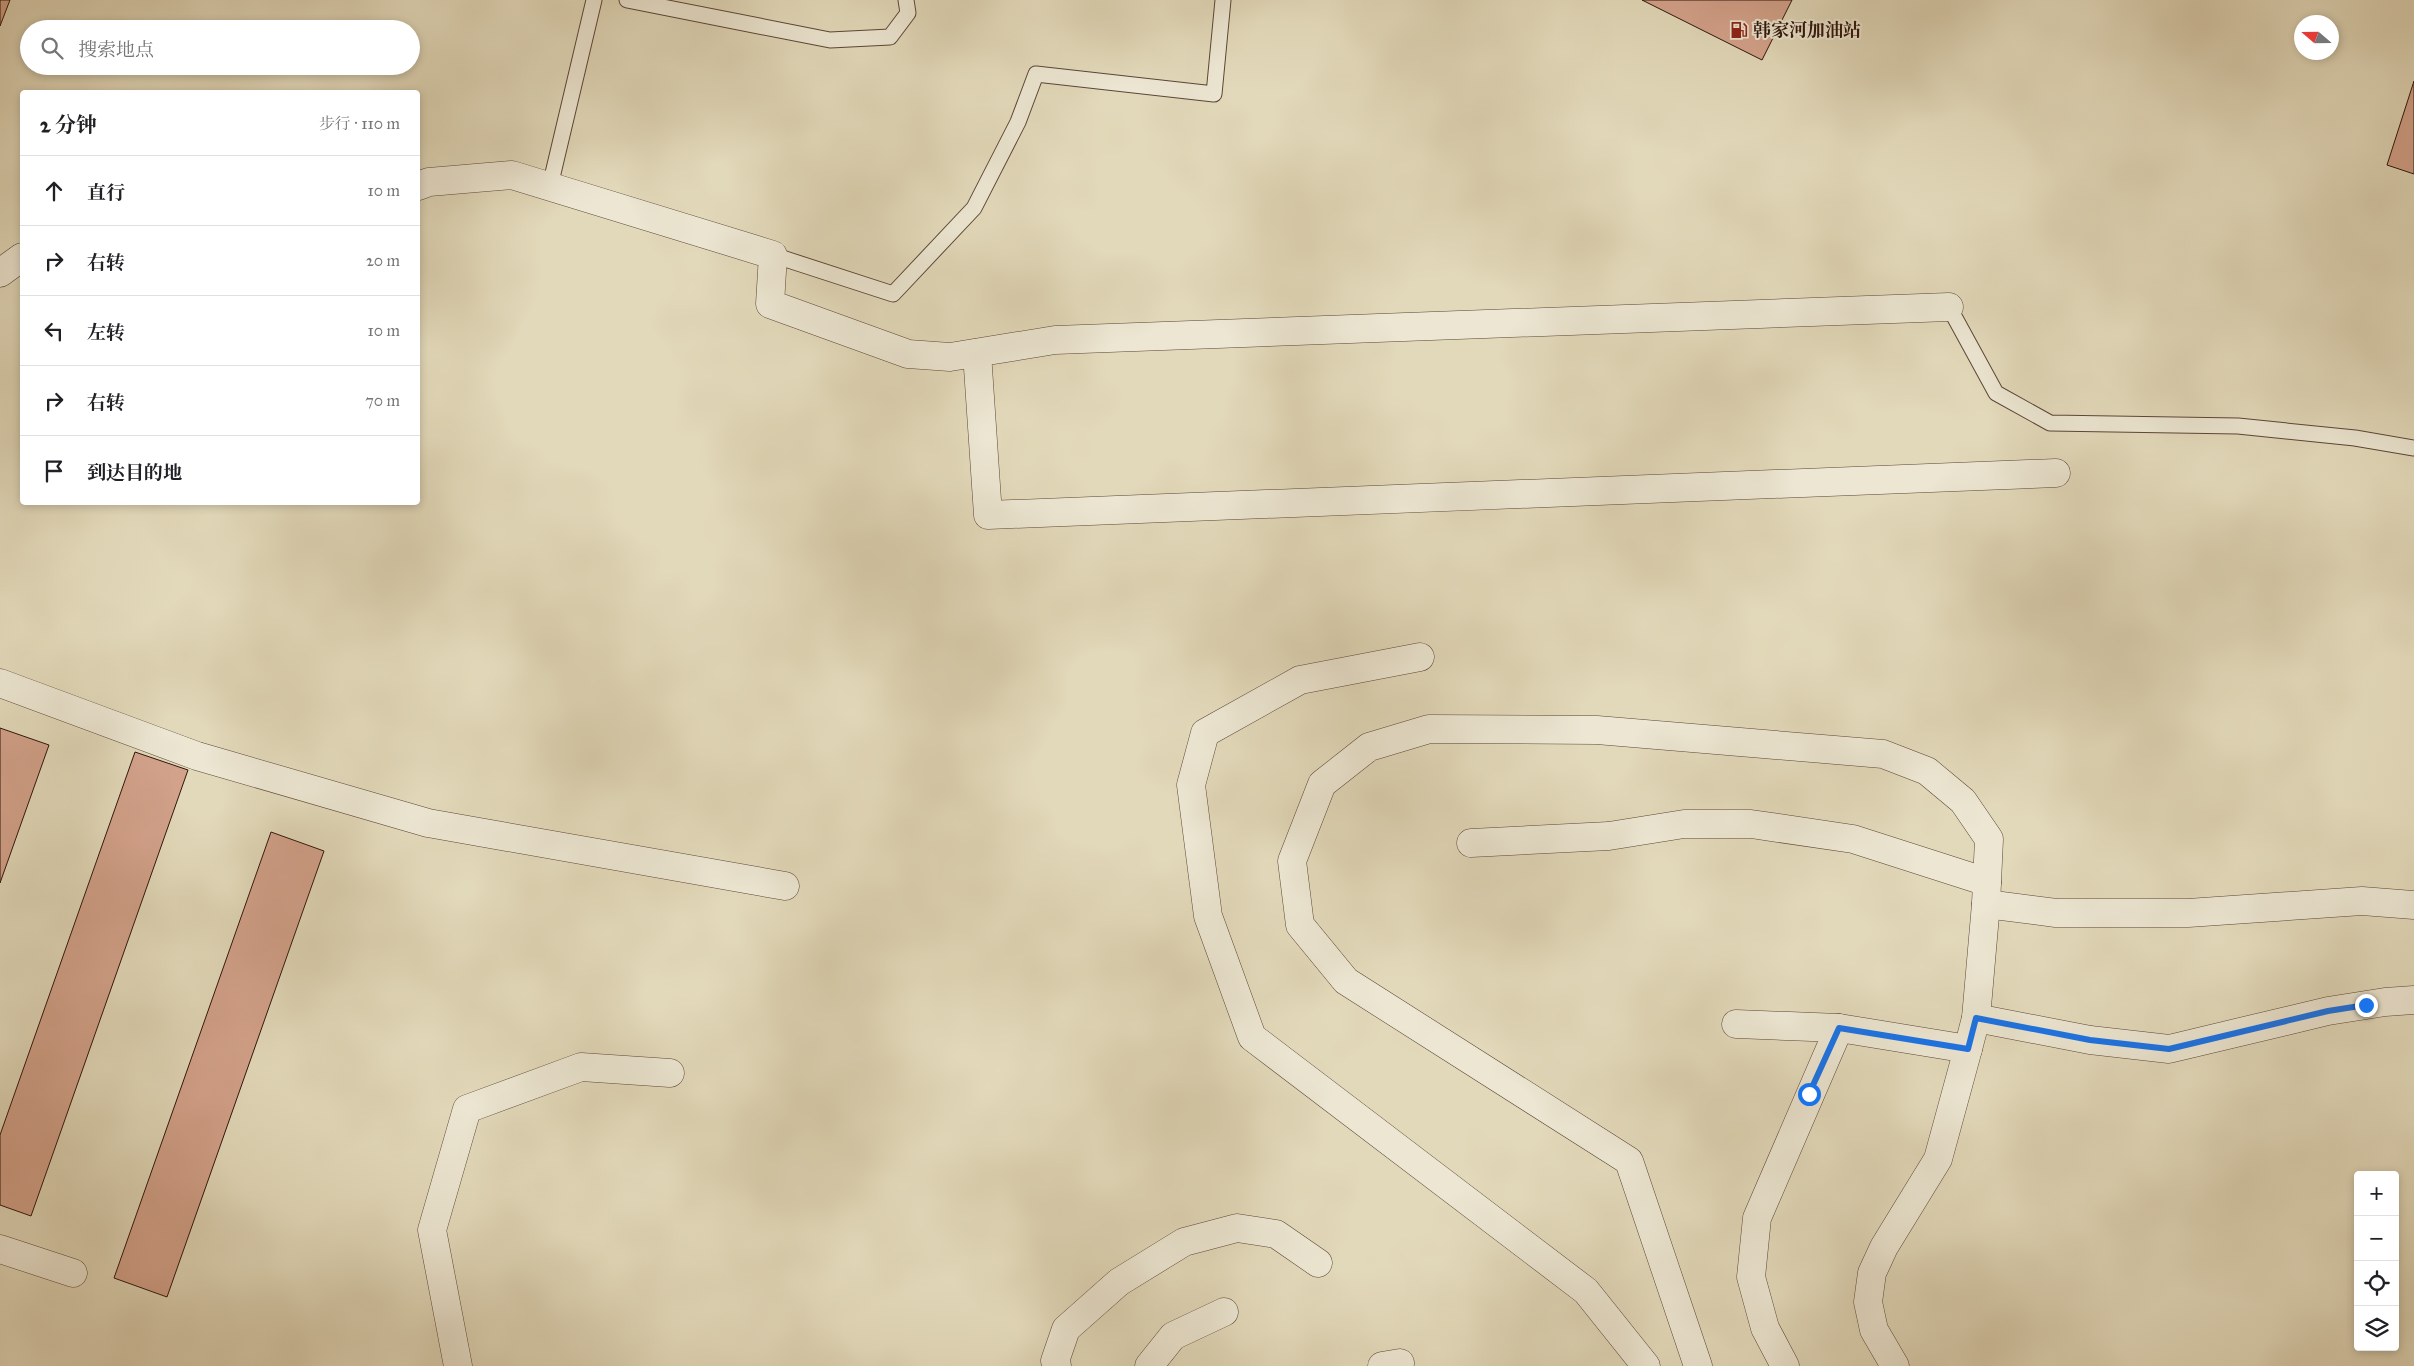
<!DOCTYPE html>
<html lang="zh">
<head>
<meta charset="utf-8">
<style>
  body { margin:0; font-family:"IM FELL Great Primer","Noto Serif SC",serif; background:#f6f6f6; color:#202124 }
  .controls { position:absolute; right:15px; bottom:15px; display:grid; overflow:hidden; border-radius:5px; box-shadow:0 2px 8px #0003 }
  .controls button { width:45px; height:45px; display:grid; place-items:center; padding:0; border:0; border-bottom:1px solid #e0e0e0; background:#fff; color:#202124; font:25px sans-serif }
  .compass { position:absolute; left:2294px; top:15px; width:45px; height:45px; border-radius:50%; background:#fff; box-shadow:0 2px 8px #0003; rotate:290deg }
  .stop { position:absolute; width:15px; height:15px; margin:-11px; border:4px solid #1a73e8; border-radius:50%; background:#fff }
  .stop.end { background:#1a73e8; border-color:#fff; box-shadow:0 1px 5px #0008 }
  .list { margin:0; padding:0; list-style:none }
  h2 { display:flex; justify-content:space-between; align-items:center; height:65px; margin:0; padding:0 20px; font-size:21px }
  h2 small { font-size:16px; font-weight:400; color:#757577 }
  .list li { display:grid; grid-template-columns:32px 1fr auto; gap:15px; align-items:center; box-sizing:border-box; height:70px; padding:0 20px; border-top:1px solid #e0e0e0 }
  .list b { display:block; font-size:19px; white-space:nowrap }
  .list em { font-size:16px; font-style:normal; color:#757577 }
  .icon { flex:none; width:28px; height:28px; fill:none; stroke:currentColor; stroke-width:2; stroke-linecap:round; stroke-linejoin:round }
  .map { position:relative; flex:none; width:2414px; height:1366px; overflow:hidden }
  .search { position:absolute; background:#fff; box-shadow:0 2px 8px #0003; left:20px; top:20px; width:400px; height:55px; display:flex; align-items:center; gap:12px; box-sizing:border-box; padding:0 18px; border-radius:28px; color:#757577; font-size:19px }
  .panel { position:absolute; background:#fff; box-shadow:0 2px 8px #0003; left:20px; top:90px; width:400px; height:415px; border-radius:5px }
  .map>svg:first-child { display:block }
  .building { fill:#d3a28b; stroke:#2e150b }
  .lines { fill:none; stroke-linecap:round; stroke-linejoin:round }
  .lane-casing { stroke:#5b4637; stroke-width:17 }
  .street-casing { stroke:#5b4637; stroke-width:29 }
  .lane { stroke:#ece6d2; stroke-width:15 }
  .street { stroke:#ece6d2; stroke-width:28 }
  .route { stroke:#1a73e8; stroke-width:6 }
  .labels { text-anchor:middle; dominant-baseline:central; stroke-width:4; stroke-linejoin:round; paint-order:stroke }
  .poi-label { font-size:18px; font-weight:bold; fill:#2e150b; stroke:#ece6d2; text-anchor:start }
</style>
</head>
<body>
<div class="map">
<svg width="2414" height="1366" viewBox="0 0 2414 1366">
  <rect width="100%" height="100%" fill="#e2d9ba"/>
  <filter id="stains"><feTurbulence type="fractalNoise" baseFrequency=".004" numOctaves="4"/><feColorMatrix values="0 0 0 0 .2 0 0 0 0 .09 0 0 0 0 .02 0 0 0 .5 -.17"/></filter>
  <radialGradient id="worn" r=".72"><stop offset=".6" stop-color="#630" stop-opacity="0"/><stop offset="1" stop-color="#630" stop-opacity=".3"/></radialGradient>
  <!-- building -->
  <g class="building">
    <polygon points="0,0 10,0 0,26"/>
    <polygon points="1642,0 1792,0 1762,60"/>
    <polygon points="2414,81 2414,174 2387,165"/>
    <polygon points="0,728 49,745 0,883"/>
    <polygon points="135,752 188,770 31,1216 0,1205 0,1135"/>
    <polygon points="271,832 324,851 167,1297 114,1278"/>
  </g>
  <g class="lines">
    <!-- lane casing -->
    <g class="lane-casing">
      <g id="lane">
        <polyline points="627,0 830,40 890,37 908,13 906,0"/>
        <polyline points="550,186 594,0"/>
        <polyline points="773,255 893,294 974,208 1018,122 1036,74 1214,94 1223,0"/>
        <polyline points="1949,307 1996,393 2050,423 2238,426 2355,438 2414,448"/>
      </g>
    </g>
    <!-- street casing -->
    <g class="street-casing">
      <g id="street">
        <polyline points="418,186 429,182 512,175 773,255 770,304 908,354 950,357 1055,340 1949,307"/>
        <polyline points="0,273 22,257"/>
        <polyline points="977,353 988,515 2056,473"/>
        <polyline points="1420,657 1300,680 1205,733 1191,785 1208,916 1252,1037 1586,1291 1646,1366"/>
        <polyline points="0,683 197,756 428,823 785,886"/>
        <polyline points="1471,843 1609,836 1684,824 1751,824 1853,839 1987,882"/>
        <polyline points="1986,904 2056,913 2188,913 2362,901 2414,905"/>
        <polyline points="1976,1018 2090,1040 2169,1049 2328,1011 2385,1002 2414,1000"/>
        <polyline points="1736,1024 1839,1028 1968,1049"/>
        <polyline points="0,1249 73,1273"/>
        <polyline points="458,1366 432,1230 467,1109 581,1067 670,1073"/>
        <polyline points="1057,1366 1055,1361 1066,1329 1119,1282 1184,1242 1237,1228 1276,1234 1318,1263"/>
        <polyline points="1149,1366 1173,1336 1224,1312"/>
        <polyline points="1382,1366 1400,1363"/>
        <polyline points="1698,1366 1629,1161 1346,981 1300,925 1292,861 1322,784 1369,747 1429,729 1597,730 1883,754 1927,771 1963,801 1989,839 1986,904 1976,1018 1968,1049 1938,1159 1884,1247 1872,1273 1868,1302 1874,1330 1895,1366"/>
        <polyline points="1785,1366 1765,1328 1751,1277 1757,1218 1839,1028"/>
      </g>
    </g>
    <!-- lane -->
    <use href="#lane" class="lane"/>
    <!-- street -->
    <use href="#street" class="street"/>
  </g>
  <g class="lines">
    <!-- route -->
    <polyline class="route" points="1809,1094 1839,1028 1968,1049 1976,1018 2090,1040 2169,1049 2328,1011 2366,1005"/>
  </g>
  <!-- icons -->
  <defs>
    <g id="fuel-bare" transform="scale(1.35)"><path d="M-5.5-6h7V0h2V4h1.3V-2.5L3-4.5l.8-.8L6-3V5H2.5V1h-1V6h-7ZM-4.2-4.7v3.2H.2V-4.7Z" fill="#8f2418" stroke="#ece6d2" stroke-width="2.5" paint-order="stroke"/></g>
  </defs>
  <g fill-rule="evenodd">
    <use href="#fuel-bare" x="1739" y="30"/>
  </g>
  <g class="labels">
    <!-- poi labels -->
    <g class="poi-label">
      <text x="1753" y="30">韩家河加油站</text>
    </g>
  </g>
  <rect width="100%" height="100%" filter="url(#stains)"/>
  <rect width="100%" height="100%" fill="url(#worn)"/>
</svg>
<div class="controls">
<button>+</button>
<button>−</button>
<button><svg class="icon" aria-label="locate" viewBox="0 0 24 24"><circle cx="12" cy="12" r="6"/><path d="M12 2v4M12 18v4M2 12h4M18 12h4"/></svg></button>
<button><svg class="icon" aria-label="layers" viewBox="0 0 24 24"><path d="M12 4l9 5-9 5-9-5zM3 14l9 5 9-5"/></svg></button>
</div>
<svg class="compass" viewBox="-18 -18 36 36"><path d="M0-13l5 13h-10z" fill="#e53935"/><path d="M0 13l5-13h-10z" fill="#757577"/></svg>
<div class="stop" style="left:1809px;top:1094px"></div>
<div class="stop end" style="left:2366px;top:1005px"></div>
<div class="search"><svg class="icon" aria-label="search" viewBox="0 0 24 24"><circle cx="10" cy="10" r="6"/><path d="M15 15l6 6"/></svg>搜索地点</div>
<section class="panel">
<h2>2 分钟<small>步行 · 110 m</small></h2>
<ul class="list">
<li><svg class="icon" aria-label="ahead" viewBox="0 0 24 24"><path d="M12 20V5M6 11l6-6 6 6"/></svg><div><b>直行</b></div><em>10 m</em></li>
<li><svg class="icon" aria-label="right" viewBox="0 0 24 24"><path d="M7 20v-9h11M14 6l5 5-5 5"/></svg><div><b>右转</b></div><em>20 m</em></li>
<li><svg class="icon" aria-label="left" viewBox="0 0 24 24"><path d="M17 20v-9H6M10 6l-5 5 5 5"/></svg><div><b>左转</b></div><em>10 m</em></li>
<li><svg class="icon" aria-label="right" viewBox="0 0 24 24"><path d="M7 20v-9h11M14 6l5 5-5 5"/></svg><div><b>右转</b></div><em>70 m</em></li>
<li><svg class="icon" aria-label="arrive" viewBox="0 0 24 24"><path d="M6 21V4h12l-3 4 3 4H6"/></svg><div><b>到达目的地</b></div></li>
</ul>
</section>
</div>
</body>
</html>
